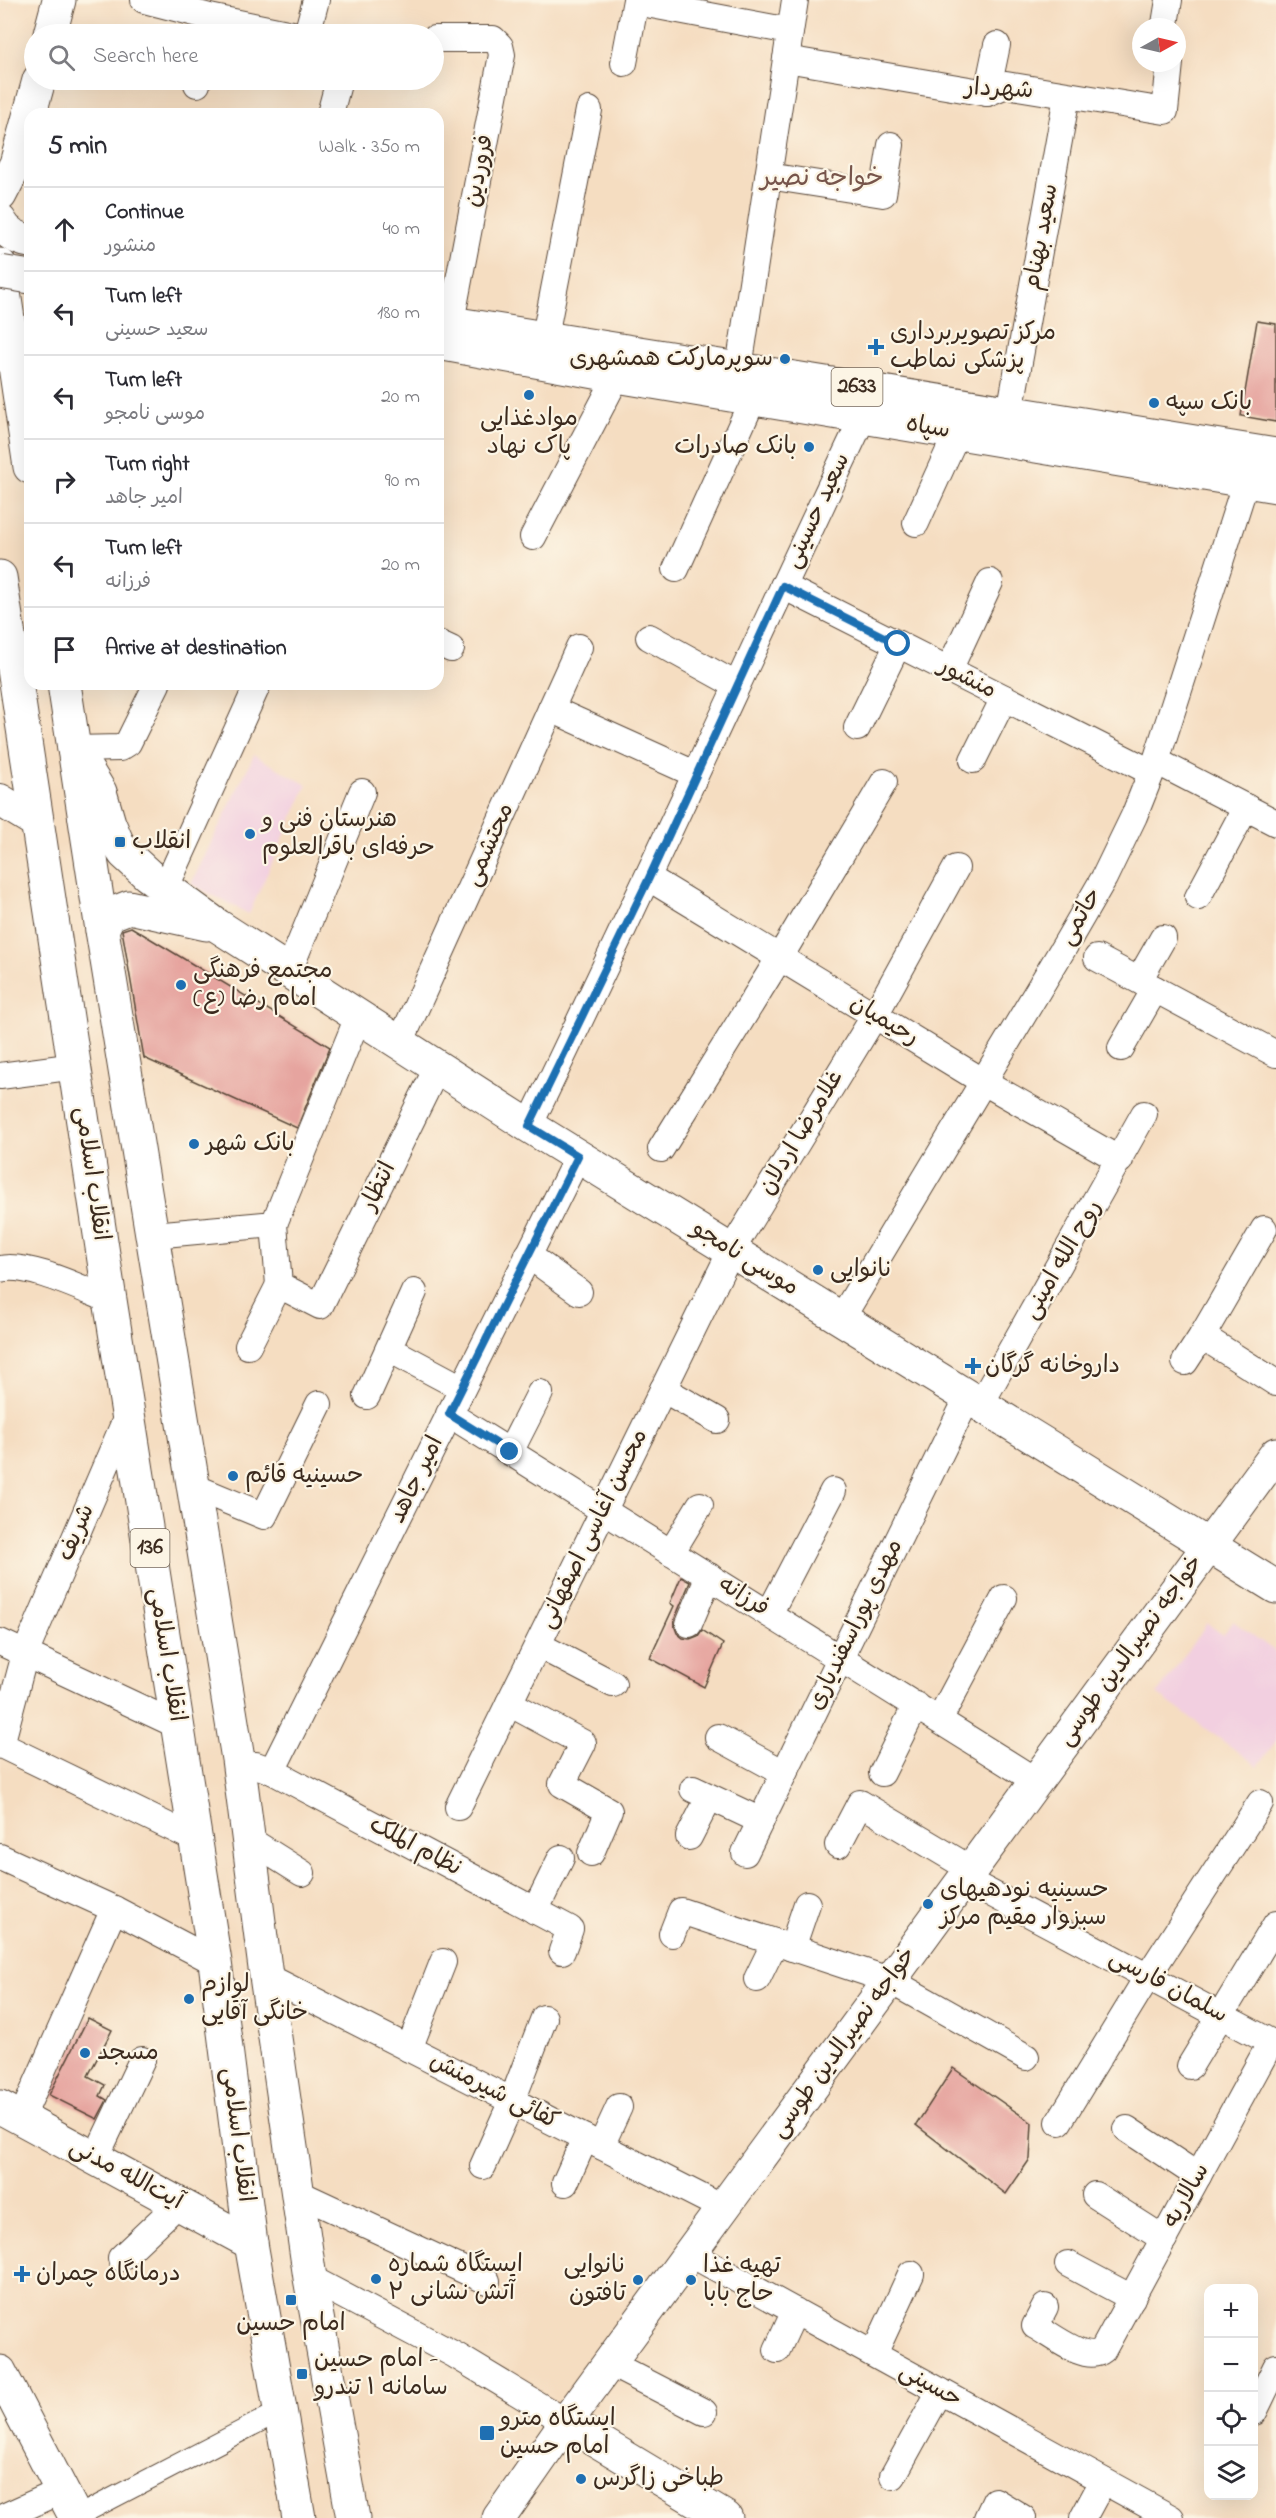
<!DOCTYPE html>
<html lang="en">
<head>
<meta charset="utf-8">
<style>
  body { margin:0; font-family:"Indie Flower","Playpen Sans Arabic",sans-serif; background:#f7f7f7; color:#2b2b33 }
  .controls { position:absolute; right:18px; bottom:18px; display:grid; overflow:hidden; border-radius:12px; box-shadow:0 6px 24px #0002 }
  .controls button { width:54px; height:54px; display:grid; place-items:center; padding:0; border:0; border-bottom:2px solid #e1e1e2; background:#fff; color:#2b2b33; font:30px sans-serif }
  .compass { position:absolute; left:1132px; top:18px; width:54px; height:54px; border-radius:50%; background:#fff; box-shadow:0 6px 24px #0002; rotate:82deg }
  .stop { position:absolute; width:18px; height:18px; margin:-14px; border:4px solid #1f6fb2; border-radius:50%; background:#fff }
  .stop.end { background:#1f6fb2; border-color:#fff; box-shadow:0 2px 6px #0008 }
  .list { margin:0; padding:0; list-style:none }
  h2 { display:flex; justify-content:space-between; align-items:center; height:78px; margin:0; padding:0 24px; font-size:26px }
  h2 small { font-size:20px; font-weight:400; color:#7c7c81 }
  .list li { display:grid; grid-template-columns:39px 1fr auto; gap:18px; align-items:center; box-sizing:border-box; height:84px; padding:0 24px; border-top:2px solid #e1e1e2 }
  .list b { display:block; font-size:22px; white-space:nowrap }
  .list p { margin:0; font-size:20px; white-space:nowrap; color:#7c7c81 }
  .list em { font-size:20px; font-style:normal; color:#7c7c81 }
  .icon { flex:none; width:33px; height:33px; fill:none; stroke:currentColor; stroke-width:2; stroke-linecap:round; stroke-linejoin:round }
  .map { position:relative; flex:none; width:1276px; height:2518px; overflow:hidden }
  .search { position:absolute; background:#fff; box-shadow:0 6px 24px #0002; left:24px; top:24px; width:420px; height:66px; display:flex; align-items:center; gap:15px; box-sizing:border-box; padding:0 21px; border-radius:33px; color:#7c7c81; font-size:22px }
  .panel { position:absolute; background:#fff; box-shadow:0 6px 24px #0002; left:24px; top:108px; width:420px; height:582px; border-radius:18px }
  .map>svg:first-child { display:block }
  .built { fill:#f2cfe0 }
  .building { fill:#e6a49f }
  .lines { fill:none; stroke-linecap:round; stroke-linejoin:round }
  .pedestrian-casing { stroke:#574536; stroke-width:22 }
  .minor-casing { stroke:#574536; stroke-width:28 }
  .tertiary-casing { stroke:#574536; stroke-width:34 }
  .secondary-casing { stroke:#574536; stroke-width:35 }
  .primary-casing { stroke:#574536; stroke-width:35 }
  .pedestrian { stroke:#fff; stroke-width:20 }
  .minor { stroke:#fff; stroke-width:26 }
  .tertiary { stroke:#fff; stroke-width:32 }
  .secondary { stroke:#fff; stroke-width:33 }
  .primary { stroke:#fff; stroke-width:33 }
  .primary-bridge-casing { stroke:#574536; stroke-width:35; stroke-linecap:butt }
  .primary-bridge { stroke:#fff; stroke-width:33 }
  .route { stroke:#1f6fb2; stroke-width:8 }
  .poi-dot { fill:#1f6fb2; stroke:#fcf5e5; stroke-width:2 }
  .labels { text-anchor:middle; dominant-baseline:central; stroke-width:4.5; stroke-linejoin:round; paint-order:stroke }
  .shield { fill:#fcf5e5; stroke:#75675a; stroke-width:1.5 }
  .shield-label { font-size:22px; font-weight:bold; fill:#3b2a1e }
  .street-label { font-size:24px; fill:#3b2a1e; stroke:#fcf5e5 }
  .poi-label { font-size:24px; fill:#3b2a1e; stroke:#fcf5e5; text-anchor:start }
  .neighbourhood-label { font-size:26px; fill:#77554b; stroke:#fcf5e5 }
</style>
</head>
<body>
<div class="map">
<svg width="1276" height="2518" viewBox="0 0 1276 2518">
  <rect width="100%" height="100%" fill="#fcf5e5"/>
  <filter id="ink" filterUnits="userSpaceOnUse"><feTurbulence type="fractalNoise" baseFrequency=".0167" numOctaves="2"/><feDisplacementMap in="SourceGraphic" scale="12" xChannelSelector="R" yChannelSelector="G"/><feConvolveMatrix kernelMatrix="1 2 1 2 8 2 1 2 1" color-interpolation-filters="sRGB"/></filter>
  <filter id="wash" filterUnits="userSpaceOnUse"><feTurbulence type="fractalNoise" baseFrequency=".008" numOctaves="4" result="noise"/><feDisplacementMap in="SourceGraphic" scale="24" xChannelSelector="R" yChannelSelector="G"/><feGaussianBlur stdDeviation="1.35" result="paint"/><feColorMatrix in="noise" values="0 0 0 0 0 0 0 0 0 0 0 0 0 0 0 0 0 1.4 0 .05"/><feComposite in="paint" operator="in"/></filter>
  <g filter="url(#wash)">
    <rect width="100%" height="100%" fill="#f5ddc1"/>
    <!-- built -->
    <g class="built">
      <polygon points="254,755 307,785 249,914 191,884"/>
      <polygon points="1233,1621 1276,1652 1276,1741 1258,1766 1157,1694 1207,1623 1223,1635"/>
    </g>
    <g id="blocks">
      <!-- building -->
      <g class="building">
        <polygon points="1257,321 1276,324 1276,422 1241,416"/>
        <polygon points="131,927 330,1047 297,1128 144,1058 122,930"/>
        <polygon points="681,1577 690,1582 675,1618 674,1625 677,1633 683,1638 690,1639 698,1636 702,1630 723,1644 704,1687 650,1658 674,1606 670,1603"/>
        <polygon points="88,2018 112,2030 88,2076 105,2085 100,2096 107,2100 97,2119 49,2095"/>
        <polygon points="953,2068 1032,2123 1030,2159 1006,2194 916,2125"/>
      </g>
    </g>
  </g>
  <g filter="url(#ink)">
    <use href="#blocks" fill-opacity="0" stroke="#574536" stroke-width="1.5"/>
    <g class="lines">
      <!-- pedestrian casing -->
      <g class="pedestrian-casing">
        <polyline id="pedestrian" points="76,2517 280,2411"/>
      </g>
      <!-- minor casing -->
      <g class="minor-casing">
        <g id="minor">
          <polyline points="144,0 214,18 292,34"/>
          <polyline points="636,2 790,31"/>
          <polyline points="1165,24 1169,0"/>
          <polyline points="307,34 316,0"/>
          <polyline points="434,39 493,39 500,46 502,55 454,306"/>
          <polyline points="786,59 987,93 1006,85 1165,111 1170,63"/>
          <polyline points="624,63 636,0"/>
          <polyline points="197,84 198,80"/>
          <polyline points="987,93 997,45"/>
          <polyline points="330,114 339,80"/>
          <polyline points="768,176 883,194 891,145"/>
          <polyline points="545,336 589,110"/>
          <polyline points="739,368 795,0"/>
          <polyline points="1010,412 1067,96"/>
          <polyline points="916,523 957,433"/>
          <polyline points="533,537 617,376"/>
          <polyline points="676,569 753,399"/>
          <polyline points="783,586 1151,772"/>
          <polyline points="649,637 736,685"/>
          <polyline points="438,643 451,649"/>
          <polyline points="949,670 990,582"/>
          <polyline points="551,709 695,774"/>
          <polyline points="857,728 898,644"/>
          <polyline points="74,749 120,748 128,743 157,684"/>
          <polyline points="973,760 1004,698"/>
          <polyline points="1156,761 1276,823"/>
          <polyline points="649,878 984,1082 1120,1160"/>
          <polyline points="166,887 258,684"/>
          <polyline points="1198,897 1246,807"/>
          <polyline points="1097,958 1276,1054"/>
          <polyline points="288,973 362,792"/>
          <polyline points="1139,980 1163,938"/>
          <polyline points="400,1043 579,647"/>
          <polyline points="1121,1048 1155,989"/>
          <polyline points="0,1076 76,1066"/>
          <path d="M529,1126c114,-235 222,-473 334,-709"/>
          <polyline points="661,1149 780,957 884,782"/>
          <polyline points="274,1224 279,1285 320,1306 437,1068"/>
          <polyline points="153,1235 274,1224 358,1017"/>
          <polyline points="528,1255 579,1292"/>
          <path d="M0,1269c27,-7 82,20 110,31"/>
          <polyline points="841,1319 1067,942 1104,878 1134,816 1156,761 1246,481"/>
          <polyline points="1202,1336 1264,1229"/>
          <polyline points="248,1346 279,1285"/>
          <polyline points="389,1349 462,1388"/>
          <polyline points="1185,1362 1202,1336 1276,1383"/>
          <polyline points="663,1389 717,1420"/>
          <polyline points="367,1396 414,1292"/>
          <polyline points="980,1405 1144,1114"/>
          <polyline points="129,1412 25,1654 1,1745 195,1839"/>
          <polyline points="449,1414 1036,1781"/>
          <polyline points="510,1452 540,1393"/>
          <polyline points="194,1487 264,1516 319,1404"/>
          <polyline points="671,1553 700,1505"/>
          <polyline points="769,1614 833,1491"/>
          <polyline points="689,1624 709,1576"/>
          <polyline points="0,1642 177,1725"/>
          <polyline points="538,1645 613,1684"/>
          <polyline points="509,1703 583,1743 562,1784 609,1811 591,1853"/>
          <polyline points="939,1720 1004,1598"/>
          <polyline points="718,1737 784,1773"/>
          <polyline points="256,1765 272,1771 570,1929 562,1951"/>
          <polyline points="272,1771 578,1156"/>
          <polyline points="882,1773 916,1705"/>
          <polyline points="693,1789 761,1821"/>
          <polyline points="458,1807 731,1251 875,1015 956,868"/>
          <polyline points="689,1837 709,1798"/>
          <polyline points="248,1839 302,1873"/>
          <polyline points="838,1845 860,1803 959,1862"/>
          <polyline points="745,1853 968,1397"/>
          <polyline points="0,1857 114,1909 215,1962"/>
          <polyline points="964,1879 1276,2045"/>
          <polyline points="535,1911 561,1858"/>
          <polyline points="672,1934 681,1911 889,1980 1026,2057"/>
          <polyline points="792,1948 807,1904"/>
          <polyline points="266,1976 723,2208"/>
          <polyline points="757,1979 775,1942"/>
          <polyline points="409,2049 443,1962"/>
          <polyline points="1190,2066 1276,1924"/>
          <polyline points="21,2119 114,1909"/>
          <polyline points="1059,2122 1148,1976 1260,1803"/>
          <polyline points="1127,2129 1198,2176"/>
          <polyline points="601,2146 619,2107"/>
          <polyline points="95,2159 142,2060"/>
          <polyline points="483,2166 512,2101 544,2018"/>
          <polyline points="565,2183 585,2138"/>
          <polyline points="298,2193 487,2281"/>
          <polyline points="1095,2195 1164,2239"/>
          <polyline points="689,2253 1171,2518"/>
          <polyline points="121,2258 178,2204"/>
          <polyline points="1068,2264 1132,2298"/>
          <polyline points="310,2278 455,2355 566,2422"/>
          <path d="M1045,2307l-10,19c17,9 51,38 68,24l168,-308"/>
          <polyline points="777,2350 795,2311"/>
          <polyline points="874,2354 911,2274"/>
          <polyline points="609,2363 704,2412"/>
          <polyline points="1254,2412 1276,2367"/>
          <polyline points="893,2476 940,2391"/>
          <polyline points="1,2518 63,2490"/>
          <polyline points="987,2518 995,2501 1023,2518"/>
          <polyline points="1083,2518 1103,2481"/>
        </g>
      </g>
      <!-- tertiary casing -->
      <g class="tertiary-casing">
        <polyline id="tertiary" points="0,800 36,822"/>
      </g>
      <!-- secondary casing -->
      <g class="secondary-casing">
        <g id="secondary">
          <polyline points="50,34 59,0"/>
          <polyline points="0,195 16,164 39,80"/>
          <polyline points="74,749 100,792 109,823 117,842 124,853 148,875 218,926 529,1126 1276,1587"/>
          <polyline points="102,930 109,915 129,907 206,924"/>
          <polyline points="0,2107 251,2243"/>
          <polyline points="0,2372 76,2518"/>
          <polyline points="566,2422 726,2518"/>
          <polyline points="499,2518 566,2422 1276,1454"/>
        </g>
      </g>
      <!-- primary casing -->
      <g class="primary-casing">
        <g id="primary">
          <path d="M0,221c6,12 18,18 30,20"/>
          <polyline points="0,265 30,467"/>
          <polyline points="451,323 1276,455"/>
          <polyline points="438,343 617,376 1276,486"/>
          <polyline points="0,577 110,1300 215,1962 251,2243 299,2518"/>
          <polyline points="64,684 102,930 238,1759 266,1976 310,2278 353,2518"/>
        </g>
      </g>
      <!-- pedestrian -->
      <use href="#pedestrian" class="pedestrian"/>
      <!-- minor -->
      <use href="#minor" class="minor"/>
      <!-- tertiary -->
      <use href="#tertiary" class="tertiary"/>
      <!-- secondary -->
      <use href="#secondary" class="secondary"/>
      <!-- primary -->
      <use href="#primary" class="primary"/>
      <!-- primary-bridge casing -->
      <g class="primary-bridge-casing">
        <polyline id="primary-bridge" points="0,272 30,277"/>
      </g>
      <!-- primary-bridge -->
      <use href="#primary-bridge" class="primary-bridge"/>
    </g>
  </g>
  <g class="lines" filter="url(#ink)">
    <!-- route -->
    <polyline class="route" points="510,1452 449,1414 578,1156 529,1126 649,878 783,586 898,644"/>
  </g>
  <!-- markers -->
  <g class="poi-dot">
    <path d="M873 338h6v6h6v6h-6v6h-6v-6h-6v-6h6z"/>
    <circle cx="785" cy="359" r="6"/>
    <circle cx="529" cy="395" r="6"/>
    <circle cx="1154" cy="403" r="6"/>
    <circle cx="809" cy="447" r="6"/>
    <circle cx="250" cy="834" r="6"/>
    <rect x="114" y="836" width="12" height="12" rx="3"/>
    <circle cx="181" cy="985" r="6"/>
    <circle cx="194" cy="1144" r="6"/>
    <circle cx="818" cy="1270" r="6"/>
    <path d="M970 1357h6v6h6v6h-6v6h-6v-6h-6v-6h6z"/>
    <circle cx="233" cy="1476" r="6"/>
    <circle cx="928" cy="1904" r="6"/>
    <circle cx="189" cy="1999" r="6"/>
    <circle cx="85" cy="2053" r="6"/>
    <path d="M19 2265h6v6h6v6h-6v6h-6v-6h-6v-6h6z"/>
    <circle cx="376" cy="2279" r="6"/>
    <circle cx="638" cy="2280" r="6"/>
    <circle cx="691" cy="2280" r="6"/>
    <rect x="285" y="2294" width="12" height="12" rx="3"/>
    <rect x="296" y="2368" width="12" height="12" rx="3"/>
    <rect x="479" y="2425" width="16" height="16" rx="3"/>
    <circle cx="581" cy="2479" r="6"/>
  </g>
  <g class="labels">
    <!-- shield labels -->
    <g class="shield">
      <rect x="831.5" y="368" width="51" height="38" rx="4.5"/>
      <rect x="130.5" y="1529" width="39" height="38" rx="4.5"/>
    </g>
    <g class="shield-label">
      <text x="857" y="387">2633</text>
      <text x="150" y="1548">136</text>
    </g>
    <!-- street labels -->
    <g class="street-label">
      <text transform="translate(999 90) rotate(3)">شهردار</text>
      <text transform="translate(480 171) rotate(-79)">فروردین</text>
      <text transform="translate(1042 237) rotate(-80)">سعید بهنام</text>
      <text transform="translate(928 428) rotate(10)">سپاه</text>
      <text transform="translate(818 511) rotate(-65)">سعید حسینی</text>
      <text transform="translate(967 679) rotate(27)">منشور</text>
      <text transform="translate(490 845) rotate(-66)">محتشمی</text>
      <text transform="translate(1081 917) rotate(-60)">حاتمی</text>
      <text transform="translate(884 1021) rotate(31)">رحیمیان</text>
      <text transform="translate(802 1133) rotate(-59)">غلامرضا اردلان</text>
      <text transform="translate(91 1174) rotate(82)">انقلاب اسلامی</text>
      <text transform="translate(379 1187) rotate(-64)">انتظار</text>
      <text transform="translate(745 1259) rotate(32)">موسی نامجو</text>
      <text transform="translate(1063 1260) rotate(-60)">روح الله امینی</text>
      <text transform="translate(417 1480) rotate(-64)">امیر جاهد</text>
      <text transform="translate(594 1529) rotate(-64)">محسن آغاسی اصفهانی</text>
      <text transform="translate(77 1533) rotate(-67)">شریف</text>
      <text transform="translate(743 1597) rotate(32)">فرزانه</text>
      <text transform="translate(856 1625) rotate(-64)">مهدی پوراسفندیاری</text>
      <text transform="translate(1131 1651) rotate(-54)">خواجه نصیرالدین طوسی</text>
      <text transform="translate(166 1655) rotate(81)">انقلاب اسلامی</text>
      <text transform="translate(415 1847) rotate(28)">نظام الملک</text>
      <text transform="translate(1168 1987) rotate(28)">سلمان فارسی</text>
      <text transform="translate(844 2043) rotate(-54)">خواجه نصیرالدین طوسی</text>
      <text transform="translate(494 2092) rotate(27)">کفائی شیرمنش</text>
      <text transform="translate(237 2135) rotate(83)">انقلاب اسلامی</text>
      <text transform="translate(126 2175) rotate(28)">آیت‌الله مدنی</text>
      <text transform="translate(1187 2196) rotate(-61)">سالاریه</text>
      <text transform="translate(930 2386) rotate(29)">حسینی</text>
    </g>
    <!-- poi labels -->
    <g class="poi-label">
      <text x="890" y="333">مرکز تصویربرداری<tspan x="890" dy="28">پزشکی نماطب</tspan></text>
      <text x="773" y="359" text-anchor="end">سوپرمارکت همشهری</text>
      <text x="1166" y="403">بانک سپه</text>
      <text x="529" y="419" text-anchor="middle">موادغذایی<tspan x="529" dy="28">پاک نهاد</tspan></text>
      <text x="797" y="447" text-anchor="end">بانک صادرات</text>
      <text x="262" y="820">هنرستان فنی و<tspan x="262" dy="28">حرفه‌ای باقرالعلوم</tspan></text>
      <text x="132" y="842">انقلاب</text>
      <text x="193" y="971">مجتمع فرهنگی<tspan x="193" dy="28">امام رضا (ع)</tspan></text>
      <text x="206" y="1144">بانک شهر</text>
      <text x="830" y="1270">نانوایی</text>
      <text x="985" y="1366">داروخانه گرگان</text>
      <text x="245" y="1476">حسینیه قائم</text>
      <text x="940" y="1890">حسینیه نودهیهای<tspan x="940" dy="28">سبزوار مقیم مرکز</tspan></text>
      <text x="201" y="1985">لوازم<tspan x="201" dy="28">خانگی آقایی</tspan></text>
      <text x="97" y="2053">مسجد</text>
      <text x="388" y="2265">ایستگاه شماره<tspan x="388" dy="28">۲ آتش نشانی</tspan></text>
      <text x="626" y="2266" text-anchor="end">نانوایی<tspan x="626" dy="28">تافتون</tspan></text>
      <text x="703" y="2266">تهیه غذا<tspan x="703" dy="28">حاج بابا</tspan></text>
      <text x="36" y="2274">درمانگاه چمران</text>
      <text x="291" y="2324" text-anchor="middle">امام حسین</text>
      <text x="314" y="2360">امام حسین -<tspan x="314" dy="28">سامانه ۱ تندرو</tspan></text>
      <text x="500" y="2419">ایستگاه مترو<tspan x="500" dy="28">امام حسین</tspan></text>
      <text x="593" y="2479">طباخی زاگرس</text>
    </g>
    <!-- neighbourhood labels -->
    <g class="neighbourhood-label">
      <text x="822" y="179">خواجه نصیر</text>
    </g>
  </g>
</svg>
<div class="controls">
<button>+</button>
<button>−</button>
<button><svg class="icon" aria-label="locate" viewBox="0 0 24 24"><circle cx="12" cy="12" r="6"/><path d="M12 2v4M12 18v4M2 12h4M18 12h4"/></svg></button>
<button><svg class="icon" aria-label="layers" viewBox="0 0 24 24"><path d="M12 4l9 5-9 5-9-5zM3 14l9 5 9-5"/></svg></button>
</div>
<svg class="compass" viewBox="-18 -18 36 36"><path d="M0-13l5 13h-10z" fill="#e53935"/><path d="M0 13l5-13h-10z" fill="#7c7c81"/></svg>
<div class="stop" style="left:898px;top:644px"></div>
<div class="stop end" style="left:510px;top:1452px"></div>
<div class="search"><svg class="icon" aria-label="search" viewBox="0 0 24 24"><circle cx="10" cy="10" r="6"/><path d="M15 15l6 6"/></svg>Search here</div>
<section class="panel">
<h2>5 min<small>Walk · 350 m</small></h2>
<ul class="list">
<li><svg class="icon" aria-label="ahead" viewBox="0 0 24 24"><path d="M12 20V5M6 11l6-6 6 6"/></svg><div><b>Continue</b><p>منشور</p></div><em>40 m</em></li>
<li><svg class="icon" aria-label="left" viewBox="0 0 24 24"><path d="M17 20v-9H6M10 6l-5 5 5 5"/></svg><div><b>Turn left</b><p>سعید حسینی</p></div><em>180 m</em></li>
<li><svg class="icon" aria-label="left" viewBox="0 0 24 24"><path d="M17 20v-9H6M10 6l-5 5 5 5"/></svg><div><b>Turn left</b><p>موسی نامجو</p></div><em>20 m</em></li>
<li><svg class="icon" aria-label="right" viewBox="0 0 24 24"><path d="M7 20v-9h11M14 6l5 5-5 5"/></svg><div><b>Turn right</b><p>امیر جاهد</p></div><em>90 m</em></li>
<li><svg class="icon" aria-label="left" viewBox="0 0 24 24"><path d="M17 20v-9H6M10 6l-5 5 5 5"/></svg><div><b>Turn left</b><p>فرزانه</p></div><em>20 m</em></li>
<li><svg class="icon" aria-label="arrive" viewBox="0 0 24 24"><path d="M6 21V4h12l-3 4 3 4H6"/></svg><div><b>Arrive at destination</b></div></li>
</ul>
</section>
</div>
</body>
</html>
